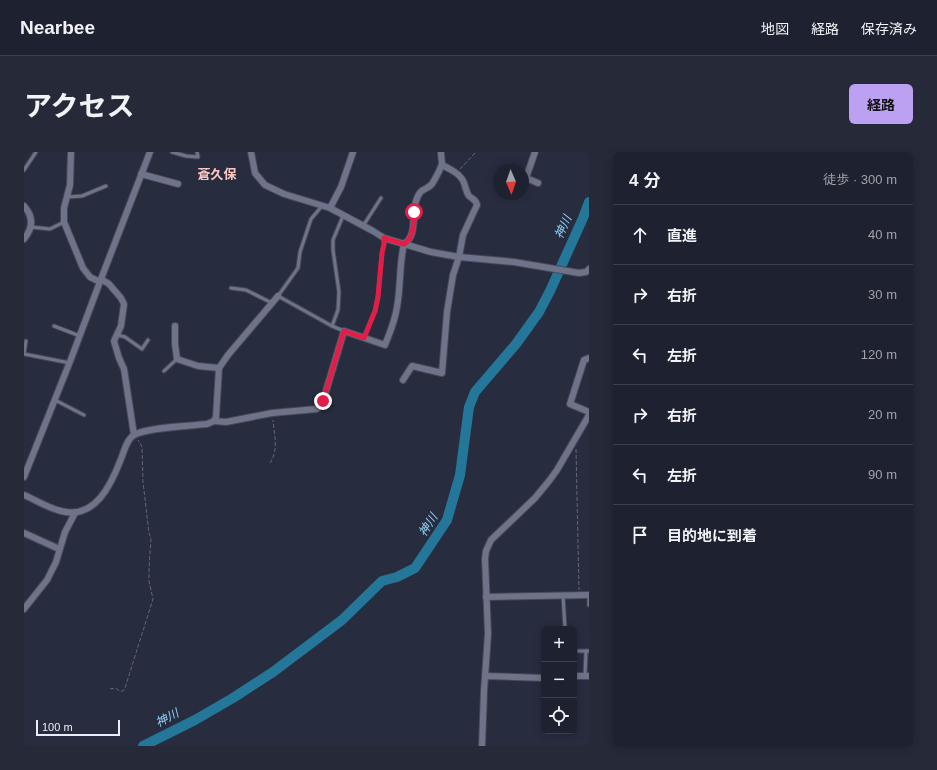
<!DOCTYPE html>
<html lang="ja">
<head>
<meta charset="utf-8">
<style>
  body { margin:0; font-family:Helvetica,"Noto Sans JP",sans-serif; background:#262937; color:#f1f3f6 }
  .controls { position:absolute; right:12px; bottom:12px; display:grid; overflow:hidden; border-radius:6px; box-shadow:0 2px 10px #0003 }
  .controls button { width:36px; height:36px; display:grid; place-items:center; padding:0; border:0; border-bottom:1px solid #3c3e4b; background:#1e212f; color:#f1f3f6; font:20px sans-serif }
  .compass { position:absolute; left:469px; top:12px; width:36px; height:36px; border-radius:50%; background:#1e212f; box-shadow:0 2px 10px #0003; rotate:178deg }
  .scale { position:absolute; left:12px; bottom:10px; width:84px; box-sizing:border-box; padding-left:4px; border:2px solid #e9ecf9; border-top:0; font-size:11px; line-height:14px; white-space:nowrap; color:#e9ecf9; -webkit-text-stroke:3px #282c3f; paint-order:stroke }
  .stop { position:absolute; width:12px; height:12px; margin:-9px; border:3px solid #e11d48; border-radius:50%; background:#fff }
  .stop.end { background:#e11d48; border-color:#fff; box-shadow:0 1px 4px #0008 }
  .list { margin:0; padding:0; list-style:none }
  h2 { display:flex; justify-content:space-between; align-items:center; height:52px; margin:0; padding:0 16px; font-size:17px }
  h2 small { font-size:13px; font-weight:400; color:#a1a3aa }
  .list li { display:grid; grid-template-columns:26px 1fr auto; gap:12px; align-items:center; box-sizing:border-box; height:60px; padding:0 16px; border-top:1px solid #3c3e4b }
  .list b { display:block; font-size:15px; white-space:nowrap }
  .list em { font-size:13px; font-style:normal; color:#a1a3aa }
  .icon { flex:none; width:22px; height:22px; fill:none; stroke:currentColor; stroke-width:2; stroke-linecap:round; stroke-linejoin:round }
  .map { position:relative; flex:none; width:565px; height:594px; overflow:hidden; border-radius:6px }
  header { display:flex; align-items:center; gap:24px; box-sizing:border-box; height:56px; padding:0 20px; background:#1e212f; border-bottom:1px solid #3c3e4b }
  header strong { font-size:19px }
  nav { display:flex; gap:22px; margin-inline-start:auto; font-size:14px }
  .intro { display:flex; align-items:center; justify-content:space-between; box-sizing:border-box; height:96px; padding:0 24px }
  h1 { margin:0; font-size:28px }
  .button { padding:10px 18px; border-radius:6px; background:#bca0f2; color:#111; font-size:14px; font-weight:700 }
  main { display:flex; gap:24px; padding:0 24px }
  aside { flex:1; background:#1e212f; border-radius:6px; box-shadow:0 2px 10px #0003 }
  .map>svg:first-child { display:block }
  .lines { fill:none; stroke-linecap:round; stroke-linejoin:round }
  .river { stroke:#247798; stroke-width:10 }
  .service-casing { stroke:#454858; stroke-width:5 }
  .minor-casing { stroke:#454858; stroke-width:8 }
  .path { stroke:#636778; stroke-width:1; stroke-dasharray:4 2; stroke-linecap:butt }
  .service { stroke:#6e7389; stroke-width:3 }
  .minor { stroke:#6e7389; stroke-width:6 }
  .route { stroke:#e11d48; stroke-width:5 }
  .labels { text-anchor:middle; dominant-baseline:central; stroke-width:4; stroke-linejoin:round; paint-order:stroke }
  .water-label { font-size:12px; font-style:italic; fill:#8bd4f7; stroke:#282c3f }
  .quarter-label { font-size:13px; font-weight:bold; fill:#fbc7c0; stroke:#282c3f }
</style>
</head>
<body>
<header>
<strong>Nearbee</strong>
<nav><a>地図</a><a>経路</a><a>保存済み</a></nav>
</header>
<div class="intro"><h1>アクセス</h1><a class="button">経路</a></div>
<main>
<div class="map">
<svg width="565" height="594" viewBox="0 0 565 594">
  <rect width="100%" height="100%" fill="#282c3f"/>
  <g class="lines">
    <!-- river -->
    <polyline class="river" points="119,594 171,568 209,546 249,520 318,468 358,429 373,425 391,416 423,368 436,323 445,255 451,240 492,192 515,160 526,139 559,66 565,50"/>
    <!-- service casing -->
    <g class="service-casing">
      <g id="service">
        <polyline points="148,0 162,4 174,5 173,0"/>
        <polyline points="0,18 12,0"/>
        <polyline points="43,45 58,44 82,34"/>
        <polyline points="298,54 287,67 276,100 274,116 254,144 308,174 320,179"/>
        <polyline points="339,74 357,46"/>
        <polyline points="7,75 26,77 40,70"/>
        <polyline points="207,136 222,138 248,151"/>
        <polyline points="30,174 56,184"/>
        <polyline points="308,174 314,158 315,140 309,98 309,88 319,64"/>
        <polyline points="94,183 101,185 118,197 124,188"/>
        <polyline points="340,185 351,159 354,145 358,101 360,92 360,86"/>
        <polyline points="2,189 0,202 46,211"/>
        <polyline points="140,219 153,207"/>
        <polyline points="31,248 60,263"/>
        <polyline points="539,443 541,477"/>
        <polyline points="565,443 565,453"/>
        <polyline points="555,499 562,499"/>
        <polyline points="561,524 562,499 565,499"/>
      </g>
    </g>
    <!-- minor casing -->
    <g class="minor-casing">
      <g id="minor">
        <polyline points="47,0 46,33 40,56 40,70 59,116 66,125 76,130"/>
        <polyline points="227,0 231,21 241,33 260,42 306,56 349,79 360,86 407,100 435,105 490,110 555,121 562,120 565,117"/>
        <polyline points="511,0 502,26 514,31"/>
        <polyline points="117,22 154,32"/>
        <path d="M0,54c10,11 9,22 0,33"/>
        <polyline points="306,56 317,35 329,0"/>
        <polyline points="77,127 85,132 97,146 100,152 97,174 90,189 95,206 100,217 110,283"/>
        <polyline points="151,174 151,192 153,207 174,214 195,216"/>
        <polyline points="565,206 560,208 546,252 565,260"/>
        <path d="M379,228l9,-14 30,7 5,-61 6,-37 6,-18 4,-22 14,-30c-1,-6 -5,-6 -8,-9 -3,-4 -3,-8 -5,-13 -3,-9 -14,-14 -22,-18"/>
        <path d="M190,269l12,1 46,-9 45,-4 4,-4 2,-4 21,-70 41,14c5,-13 10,-24 12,-38 4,-21 2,-42 7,-63 14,-9 7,-29 12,-43 5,-15 9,-9 16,-17 3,-5 8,-14 10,-20 0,-3 -1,-8 -1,-12"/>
        <polyline points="0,325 47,207 77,127 126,0"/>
        <path d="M0,343c12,5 24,13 37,16 34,9 50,-26 60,-52 3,-8 6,-20 13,-24 14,-8 57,-9 73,-11l7,-3 2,-4 3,-49 9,-13 50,-59"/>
        <polyline points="0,381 35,397"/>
        <polyline points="462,445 565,443"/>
        <polyline points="0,457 23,428 32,410 41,380 51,361"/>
        <polyline points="461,524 520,526"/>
        <polyline points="550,524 565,524"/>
        <polyline points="458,594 460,539 464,482 461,407 462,399 467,388 511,346 525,329 533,318 565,263"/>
      </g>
    </g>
    <!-- path -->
    <g class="path">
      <polyline points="436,17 452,0"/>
      <polyline points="552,297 555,438"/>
      <path d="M246,311c9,-12 4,-30 3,-43"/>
      <polyline points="86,537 91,536 96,539 99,539 101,536 129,447 125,429 125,416 127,387 125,381 119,330 118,295 114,288"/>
    </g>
    <!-- service -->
    <use href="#service" class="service"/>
    <!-- minor -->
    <use href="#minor" class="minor"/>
  </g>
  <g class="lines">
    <!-- route -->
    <path class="route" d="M299,249l21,-70 20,7 11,-27 3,-14 4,-44 2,-9v-6l20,6c10,-6 10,-21 10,-32"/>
  </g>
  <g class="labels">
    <!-- water labels -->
    <g class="water-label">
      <text transform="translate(539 75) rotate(-66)">神川</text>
      <text transform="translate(404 373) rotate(-58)">神川</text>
      <text transform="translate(143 566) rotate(-28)">神川</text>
    </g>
    <!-- quarter labels -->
    <g class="quarter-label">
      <text x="193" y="22">蒼久保</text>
    </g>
  </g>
</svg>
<div class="controls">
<button>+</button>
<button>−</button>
<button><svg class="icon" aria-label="locate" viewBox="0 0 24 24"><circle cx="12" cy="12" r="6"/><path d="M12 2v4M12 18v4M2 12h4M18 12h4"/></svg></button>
</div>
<svg class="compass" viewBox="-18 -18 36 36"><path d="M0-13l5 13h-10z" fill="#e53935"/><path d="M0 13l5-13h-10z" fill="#a1a3aa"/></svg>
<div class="scale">100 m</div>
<div class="stop" style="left:390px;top:60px"></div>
<div class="stop end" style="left:299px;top:249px"></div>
</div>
<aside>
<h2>4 分<small>徒歩 · 300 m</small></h2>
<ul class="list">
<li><svg class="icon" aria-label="ahead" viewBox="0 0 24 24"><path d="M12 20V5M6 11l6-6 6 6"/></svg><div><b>直進</b></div><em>40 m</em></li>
<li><svg class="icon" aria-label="right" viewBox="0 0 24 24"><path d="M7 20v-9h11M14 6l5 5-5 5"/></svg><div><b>右折</b></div><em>30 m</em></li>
<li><svg class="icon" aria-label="left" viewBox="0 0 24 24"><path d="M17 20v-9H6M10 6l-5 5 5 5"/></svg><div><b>左折</b></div><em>120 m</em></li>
<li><svg class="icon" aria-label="right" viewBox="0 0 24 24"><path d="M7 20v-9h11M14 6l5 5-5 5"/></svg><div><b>右折</b></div><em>20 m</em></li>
<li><svg class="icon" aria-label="left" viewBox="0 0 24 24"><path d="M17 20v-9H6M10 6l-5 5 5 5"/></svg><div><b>左折</b></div><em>90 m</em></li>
<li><svg class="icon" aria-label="arrive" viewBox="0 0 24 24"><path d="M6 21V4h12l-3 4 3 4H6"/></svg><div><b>目的地に到着</b></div></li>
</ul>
</aside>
</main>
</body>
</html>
